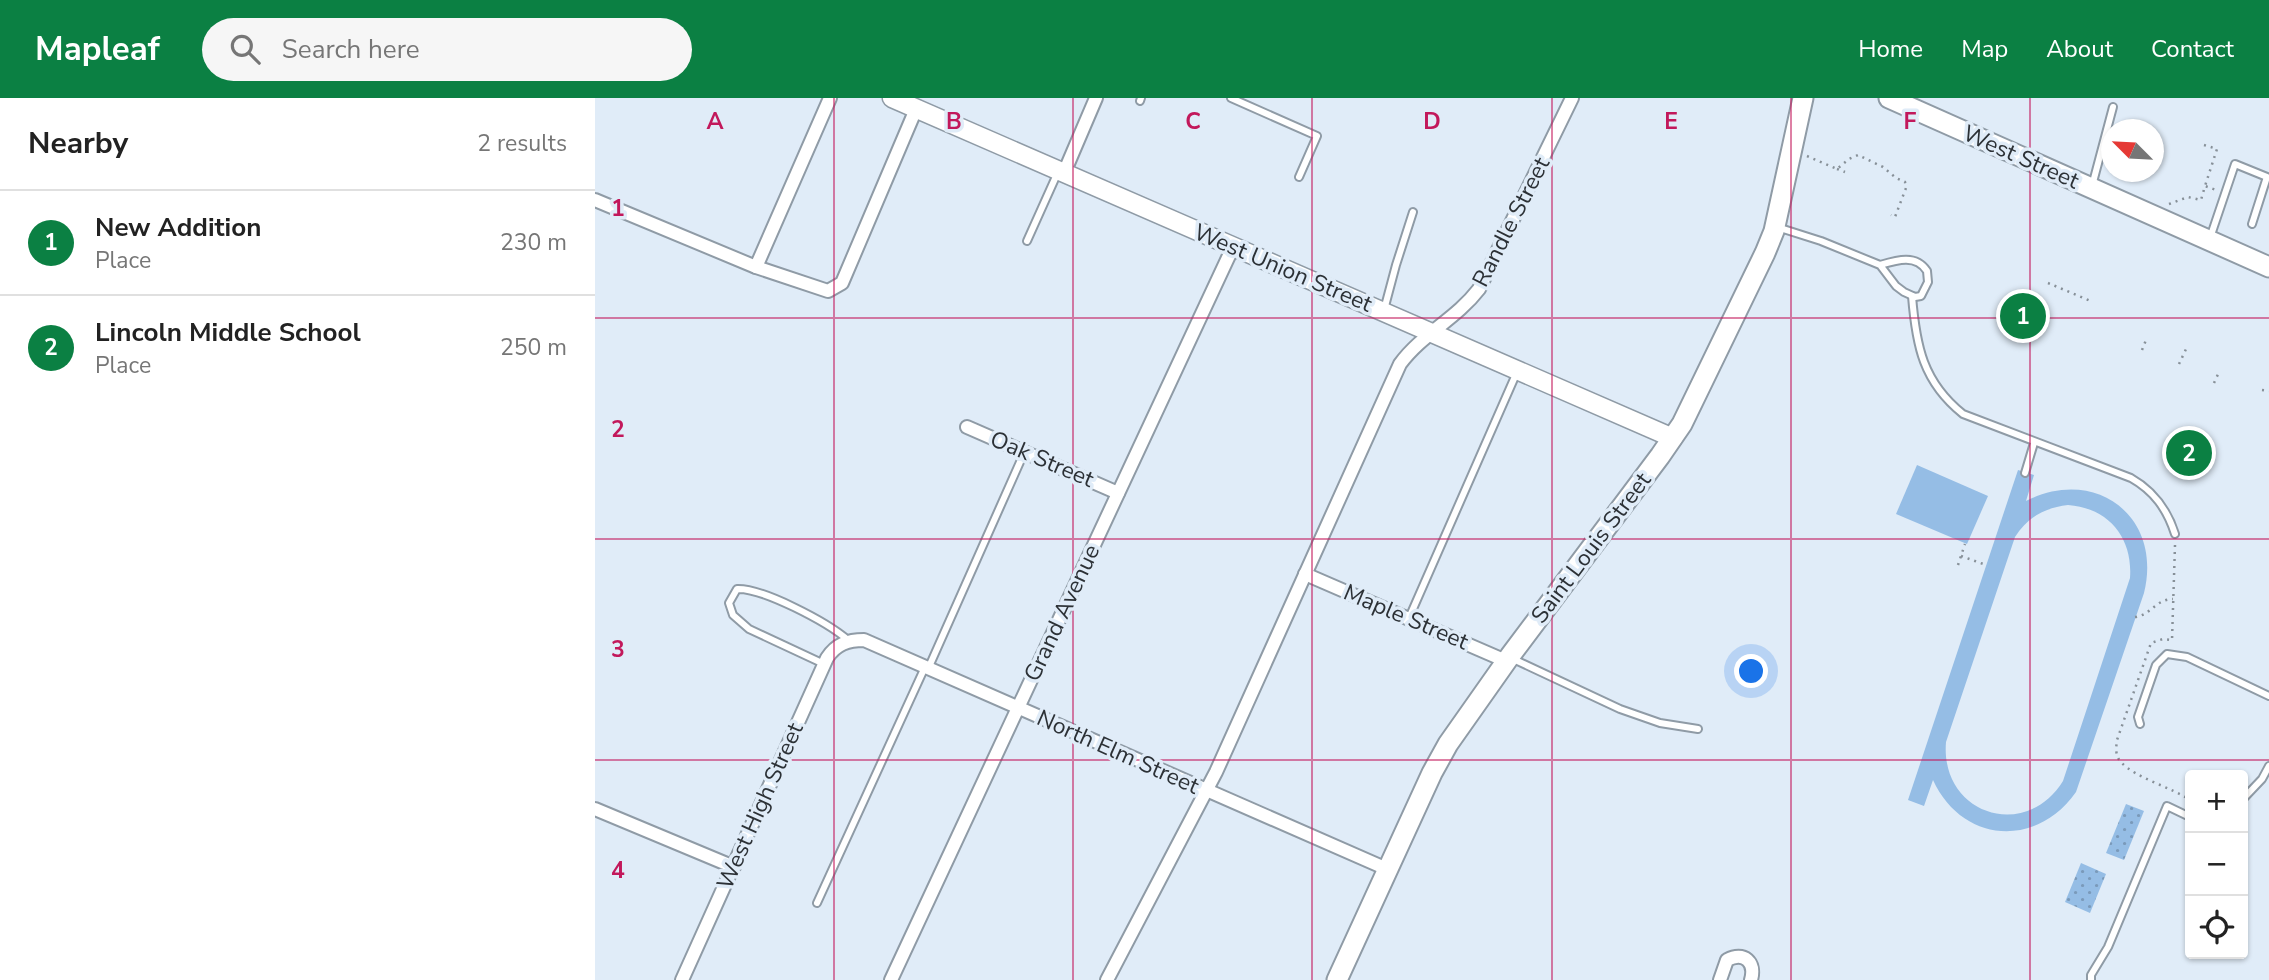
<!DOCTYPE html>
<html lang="en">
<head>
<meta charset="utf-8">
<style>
  body { margin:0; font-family:"Nunito Sans",sans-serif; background:#f6f6f6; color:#222 }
  .controls { position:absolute; right:21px; bottom:21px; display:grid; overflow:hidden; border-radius:7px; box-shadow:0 2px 5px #0004 }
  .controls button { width:63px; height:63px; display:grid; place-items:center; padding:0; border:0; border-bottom:2px solid #e0e0e0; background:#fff; color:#222; font:35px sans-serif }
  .compass { position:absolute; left:1506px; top:21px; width:63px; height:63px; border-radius:50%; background:#fff; box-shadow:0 2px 5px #0004; rotate:294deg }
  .you { position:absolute; left:1157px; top:574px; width:24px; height:24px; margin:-18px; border:5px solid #fff; border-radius:50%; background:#1a73e8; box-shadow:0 0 0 10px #1a73e833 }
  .badge { display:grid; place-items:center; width:46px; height:46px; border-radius:50%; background:#0b8043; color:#fff; font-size:23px; font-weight:700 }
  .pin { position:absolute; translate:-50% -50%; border:4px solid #fff; box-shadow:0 2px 7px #0006 }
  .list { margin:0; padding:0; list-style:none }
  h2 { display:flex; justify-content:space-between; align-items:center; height:91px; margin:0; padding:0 28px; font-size:30px }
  h2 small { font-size:23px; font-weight:400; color:#767676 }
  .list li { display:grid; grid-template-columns:46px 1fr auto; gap:21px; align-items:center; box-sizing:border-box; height:105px; padding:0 28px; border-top:2px solid #e0e0e0 }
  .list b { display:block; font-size:26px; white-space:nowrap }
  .list p { margin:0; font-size:23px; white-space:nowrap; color:#767676 }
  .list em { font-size:23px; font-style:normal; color:#767676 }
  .icon { flex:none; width:38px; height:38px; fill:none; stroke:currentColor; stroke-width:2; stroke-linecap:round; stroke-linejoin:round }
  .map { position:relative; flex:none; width:1674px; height:882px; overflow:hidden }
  header { display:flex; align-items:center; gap:42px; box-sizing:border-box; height:98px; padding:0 35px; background:#0b8043; color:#fff }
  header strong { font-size:33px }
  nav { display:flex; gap:38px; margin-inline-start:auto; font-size:24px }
  .search { width:490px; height:63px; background:#f6f6f6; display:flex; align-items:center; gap:18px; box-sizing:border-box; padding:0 24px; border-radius:38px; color:#767676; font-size:26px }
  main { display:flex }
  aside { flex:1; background:#fff }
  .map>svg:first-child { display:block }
  .park { fill:url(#park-dots) }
  .pitch { fill:#95bde5; fill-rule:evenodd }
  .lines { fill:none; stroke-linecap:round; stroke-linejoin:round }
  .lane-casing { stroke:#8f9ba6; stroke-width:10 }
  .street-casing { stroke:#8f9ba6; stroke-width:16 }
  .secondary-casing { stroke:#8f9ba6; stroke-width:21 }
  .primary-casing { stroke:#8f9ba6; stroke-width:23 }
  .path { stroke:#879098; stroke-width:2.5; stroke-dasharray:2 5; stroke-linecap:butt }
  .lane { stroke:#fff; stroke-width:6 }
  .street { stroke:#fff; stroke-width:12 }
  .secondary { stroke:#fff; stroke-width:18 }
  .primary { stroke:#fff; stroke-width:19 }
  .grid { fill:none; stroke:#c2185b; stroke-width:2; stroke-opacity:0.55 }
  .labels { text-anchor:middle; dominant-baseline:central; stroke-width:7; stroke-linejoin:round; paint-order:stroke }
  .street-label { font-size:23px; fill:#2c3136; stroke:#e0ecf8 }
  .grid-label { font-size:23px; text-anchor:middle; font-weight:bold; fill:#c2185b; stroke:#e0ecf8; stroke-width:7; stroke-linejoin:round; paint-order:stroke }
</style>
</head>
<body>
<header>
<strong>Mapleaf</strong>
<div class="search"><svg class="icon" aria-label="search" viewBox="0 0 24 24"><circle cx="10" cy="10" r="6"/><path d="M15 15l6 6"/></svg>Search here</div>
<nav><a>Home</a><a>Map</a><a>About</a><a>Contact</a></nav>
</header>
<main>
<aside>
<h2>Nearby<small>2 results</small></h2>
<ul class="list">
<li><span class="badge">1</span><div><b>New Addition</b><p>Place</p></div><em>230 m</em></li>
<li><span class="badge">2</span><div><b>Lincoln Middle School</b><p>Place</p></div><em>250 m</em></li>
</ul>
</aside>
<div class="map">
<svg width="1674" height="882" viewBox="0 0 1674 882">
  <defs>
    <pattern id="park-dots" width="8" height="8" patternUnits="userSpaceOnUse" patternTransform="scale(1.75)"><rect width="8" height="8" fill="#95bde5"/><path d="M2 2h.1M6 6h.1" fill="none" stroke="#7a9aba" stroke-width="1.8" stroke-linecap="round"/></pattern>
  </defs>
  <rect width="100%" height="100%" fill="#e0ecf8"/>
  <!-- park -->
  <g class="park">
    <polygon points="1531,706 1549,713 1529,762 1511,755"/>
    <polygon points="1486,765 1511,776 1495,815 1470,804"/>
  </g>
  <!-- pitch -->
  <g class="pitch">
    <polygon points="1322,367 1393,398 1372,446 1301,416"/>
    <path d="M1423,372l16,5 -8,26c69,-35 137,15 118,92l-68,199c-40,57 -114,51 -143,-12l-9,26 -16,-6zM1473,407c41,3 65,33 62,73l-67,203c-38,61 -123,33 -117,-39l69,-205c13,-20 29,-29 53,-32z"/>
  </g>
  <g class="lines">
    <!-- lane casing -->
    <g class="lane-casing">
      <g id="lane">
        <polyline points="636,0 722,38 704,79"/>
        <polyline points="545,3 546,0"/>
        <polyline points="1497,88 1518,9"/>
        <path d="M1182,129l44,14 59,24 16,21 8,6 11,5 6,-1 7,-14 -1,-11c-11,-17 -30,-11 -47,-6"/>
        <polyline points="1615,140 1640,66 1672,79 1657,126"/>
        <polyline points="432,143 463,74"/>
        <path d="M1317,198c4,50 11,86 51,118l168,64c23,13 36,31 44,56"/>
        <polyline points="789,212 801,167 818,114"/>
        <polyline points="1430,375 1439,345"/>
        <polyline points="814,520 922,274"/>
        <polyline points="916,560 1025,611 1065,625 1103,631"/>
        <path d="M229,566l-75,-35 -16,-14 -4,-12 8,-14c26,-1 90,33 111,51"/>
        <polyline points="333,571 429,355"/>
        <polyline points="1545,626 1543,619 1561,567 1572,556 1592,559 1674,598"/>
        <polyline points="1648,701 1667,681 1674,668"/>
        <polyline points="222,805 330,569"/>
        <polyline points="1496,882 1496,877 1513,849 1572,708 1595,719"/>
      </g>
    </g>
    <!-- street casing -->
    <g class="street-casing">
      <g id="street">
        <polyline points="469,75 501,0"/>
        <polyline points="0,102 161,169 233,193 247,185 321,11"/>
        <polyline points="161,169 235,0"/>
        <polyline points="372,329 523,395"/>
        <polyline points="710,476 911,563"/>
        <polyline points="0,711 139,769"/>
        <path d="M87,882l145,-322c9,-14 21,-18 37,-18l523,229"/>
        <polyline points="296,882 638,149"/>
        <path d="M512,882l109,-208 184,-408c22,-30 56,-45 79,-75l93,-191"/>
        <path d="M1125,882l7,-20c17,-9 29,2 24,20"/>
      </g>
    </g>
    <!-- secondary casing -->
    <g class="secondary-casing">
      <polyline id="secondary" points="297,0 1078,340"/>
    </g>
    <!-- primary casing -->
    <g class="primary-casing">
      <g id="primary">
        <polyline points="1294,0 1674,169"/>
        <polyline points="742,882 837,675 853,646 915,558 1065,358 1087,326 1170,155 1179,133 1208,0"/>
      </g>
    </g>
    <!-- path -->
    <g class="path">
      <polyline points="1609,47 1622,51 1610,88"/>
      <polyline points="1212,58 1242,71 1254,61 1263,57 1288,69 1301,80 1310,84 1311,90 1300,119 1296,117"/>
      <polyline points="1242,71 1250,74"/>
      <polyline points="1574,106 1593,99 1606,102 1610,88 1621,92"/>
      <polyline points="1453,185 1498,204"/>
      <polyline points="1547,252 1551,242"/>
      <polyline points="1584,266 1592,249"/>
      <polyline points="1619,285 1624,274"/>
      <polyline points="1667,292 1674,293"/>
      <path d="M1580,447l-3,95 -9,-1 -12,4 -34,97c-1,8 -2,16 4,22 14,16 50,25 69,38"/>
      <polyline points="1366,458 1391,467"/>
      <polyline points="1363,467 1370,446"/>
      <path d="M1540,519c16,-2 21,-18 38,-18"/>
    </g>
    <!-- lane -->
    <use href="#lane" class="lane"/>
    <!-- street -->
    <use href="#street" class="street"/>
    <!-- secondary -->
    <use href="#secondary" class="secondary"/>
    <!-- primary -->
    <use href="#primary" class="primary"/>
  </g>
  <!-- grid -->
  <path class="grid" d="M239,0v882M478,0v882M717,0v882M957,0v882M1196,0v882M1435,0v882M0,220h1674M0,441h1674M0,662h1674"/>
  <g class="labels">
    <!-- street labels -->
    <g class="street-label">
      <text transform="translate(1426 59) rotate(24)">West Street</text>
      <text transform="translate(916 124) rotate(-63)">Randle Street</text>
      <text transform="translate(688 170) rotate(23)">West Union Street</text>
      <text transform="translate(447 361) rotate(23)">Oak Street</text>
      <text transform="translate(996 450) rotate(-53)">Saint Louis Street</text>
      <text transform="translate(467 515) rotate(-65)">Grand Avenue</text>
      <text transform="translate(811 519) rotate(23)">Maple Street</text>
      <text transform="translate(523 654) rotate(24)">North Elm Street</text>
      <text transform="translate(165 708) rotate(-66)">West High Street</text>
    </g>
  </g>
  <g class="grid-label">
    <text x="120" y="31">A</text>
    <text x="359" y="31">B</text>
    <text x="598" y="31">C</text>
    <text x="837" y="31">D</text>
    <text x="1076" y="31">E</text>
    <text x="1315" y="31">F</text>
    <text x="23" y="118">1</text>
    <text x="23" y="339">2</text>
    <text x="23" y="559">3</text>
    <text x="23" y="780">4</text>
  </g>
</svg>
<div class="controls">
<button>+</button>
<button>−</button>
<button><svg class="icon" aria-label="locate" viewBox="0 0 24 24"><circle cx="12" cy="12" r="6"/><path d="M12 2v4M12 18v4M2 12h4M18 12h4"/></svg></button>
</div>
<svg class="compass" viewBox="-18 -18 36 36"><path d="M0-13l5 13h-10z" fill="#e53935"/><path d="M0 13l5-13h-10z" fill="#767676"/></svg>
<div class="you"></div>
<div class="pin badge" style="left:1428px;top:218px">1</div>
<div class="pin badge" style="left:1594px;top:355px">2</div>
</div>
</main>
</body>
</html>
